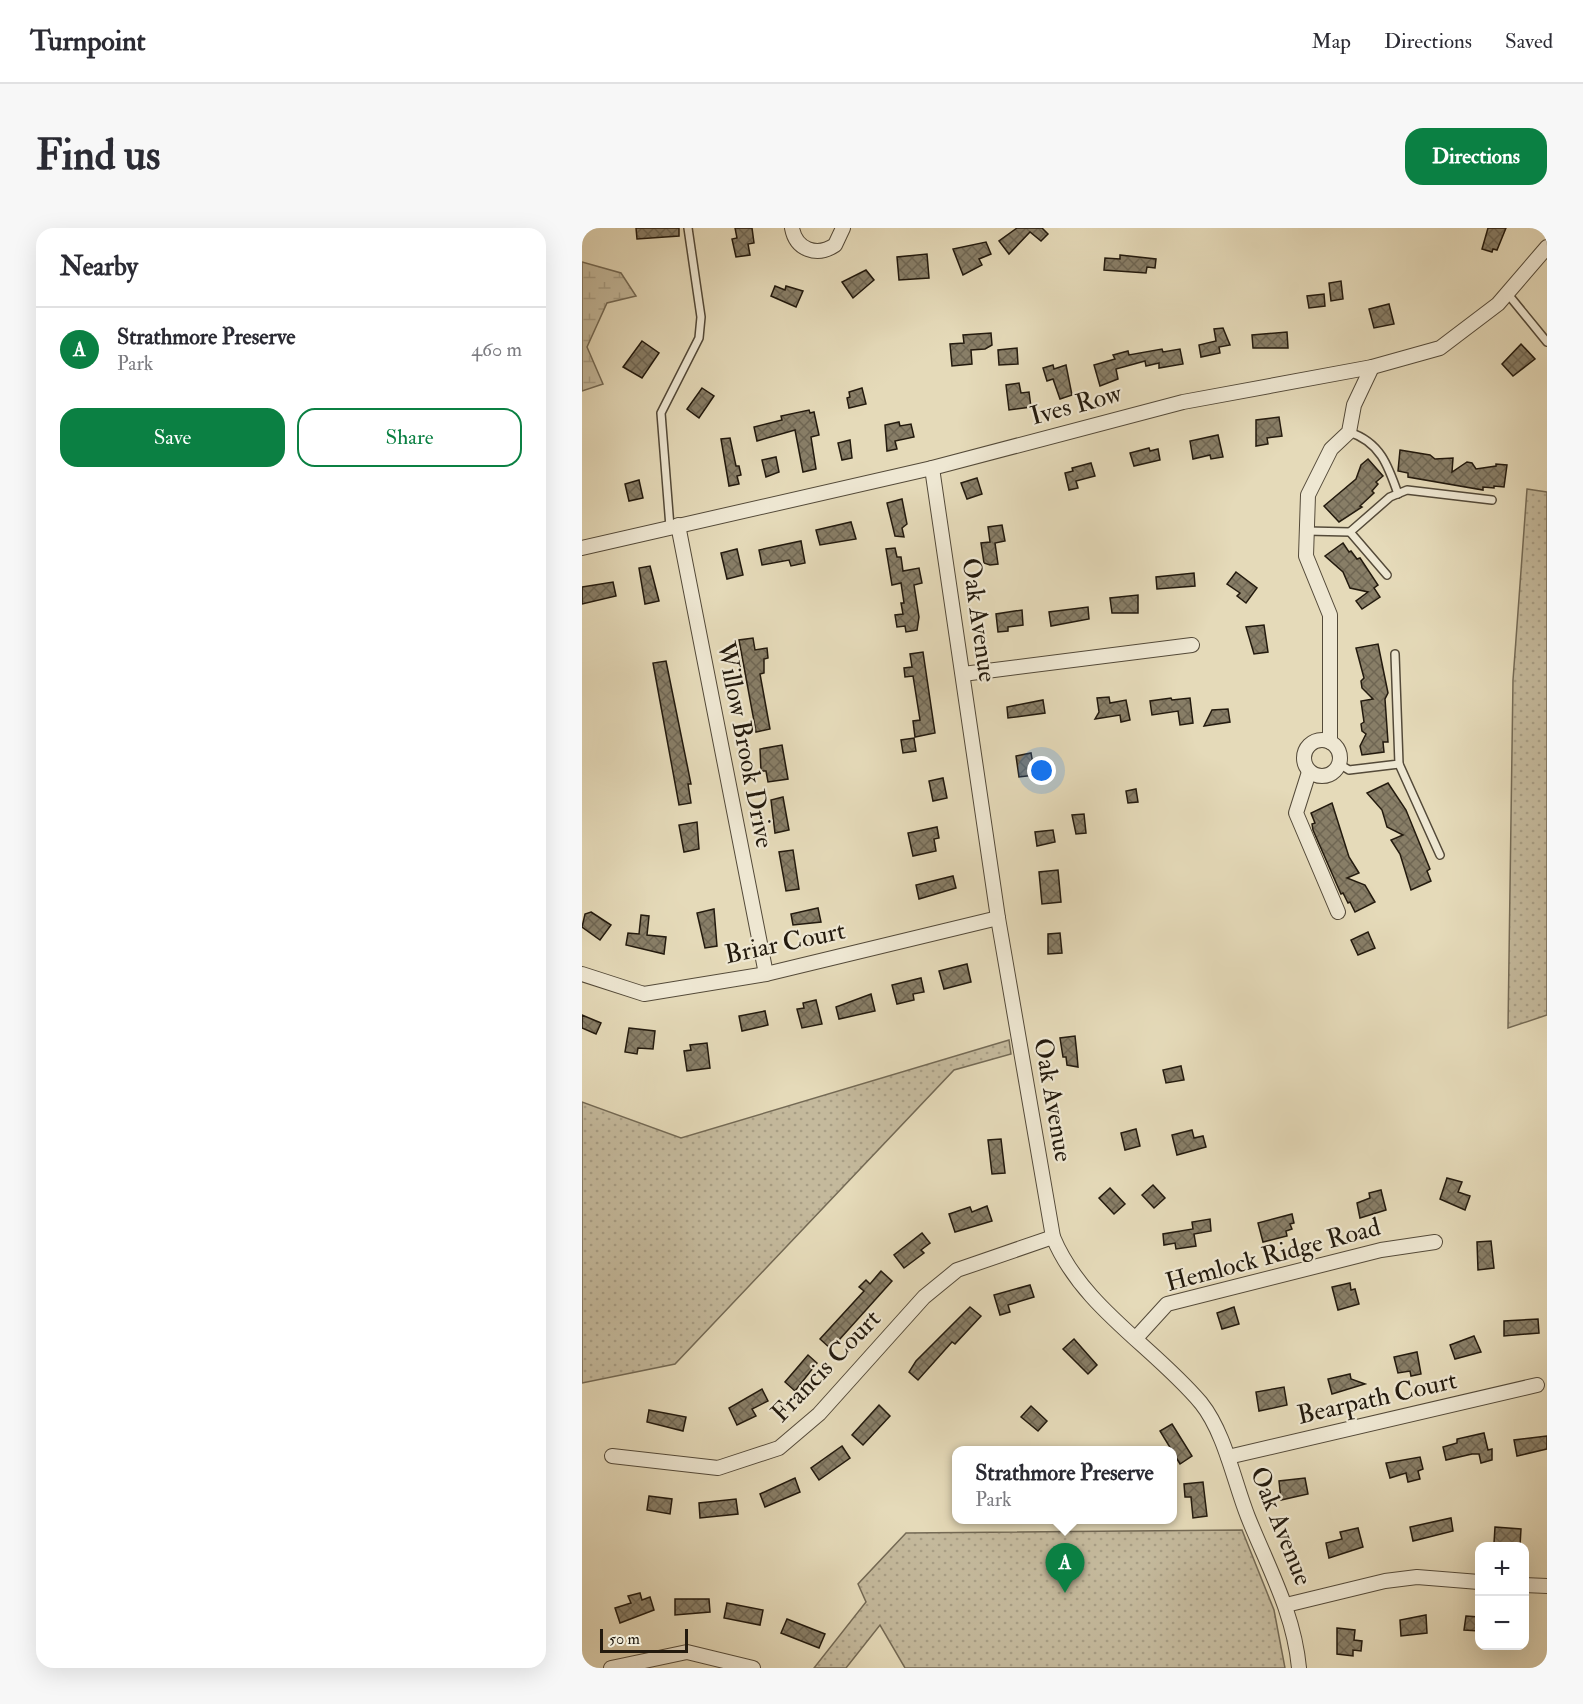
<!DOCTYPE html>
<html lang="en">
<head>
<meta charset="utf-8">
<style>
  body { margin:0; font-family:"IM FELL Double Pica",serif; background:#f7f7f7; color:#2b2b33 }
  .controls { position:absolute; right:18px; bottom:18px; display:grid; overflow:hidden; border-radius:12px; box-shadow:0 6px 24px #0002 }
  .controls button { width:54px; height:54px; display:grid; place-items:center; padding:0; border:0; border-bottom:2px solid #e1e1e2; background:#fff; color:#2b2b33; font:30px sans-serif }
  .scale { position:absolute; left:18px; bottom:15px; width:88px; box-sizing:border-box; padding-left:6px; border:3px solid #231a0e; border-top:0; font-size:16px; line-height:21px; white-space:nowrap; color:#231a0e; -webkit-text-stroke:4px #eee7d2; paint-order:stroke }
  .you { position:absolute; left:460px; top:543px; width:21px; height:21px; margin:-15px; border:4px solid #fff; border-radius:50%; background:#1a73e8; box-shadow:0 0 0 9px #1a73e833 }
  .badge { display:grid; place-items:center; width:39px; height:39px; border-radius:50%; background:#0b8043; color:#fff; font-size:20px; font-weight:700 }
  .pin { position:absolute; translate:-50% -50px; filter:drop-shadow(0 2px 3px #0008) }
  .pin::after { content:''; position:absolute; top:32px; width:21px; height:18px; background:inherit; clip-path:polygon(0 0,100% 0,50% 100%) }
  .popup { position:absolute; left:370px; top:1218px; width:225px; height:78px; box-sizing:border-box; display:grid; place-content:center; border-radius:12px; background:#fff; filter:drop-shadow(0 2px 4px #0005); font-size:20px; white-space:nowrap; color:#7c7c81 }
  .popup b { font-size:22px; color:#2b2b33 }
  .popup::after { content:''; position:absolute; left:50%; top:100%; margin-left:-12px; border:12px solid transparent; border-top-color:#fff }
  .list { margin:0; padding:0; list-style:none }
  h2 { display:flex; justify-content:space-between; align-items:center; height:78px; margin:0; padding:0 24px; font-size:26px }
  h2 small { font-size:20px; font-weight:400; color:#7c7c81 }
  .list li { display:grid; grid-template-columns:39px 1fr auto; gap:18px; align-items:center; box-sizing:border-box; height:84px; padding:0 24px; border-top:2px solid #e1e1e2 }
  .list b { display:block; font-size:22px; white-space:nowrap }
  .list p { margin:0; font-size:20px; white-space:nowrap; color:#7c7c81 }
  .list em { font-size:20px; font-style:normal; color:#7c7c81 }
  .actions { display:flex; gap:12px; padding:18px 24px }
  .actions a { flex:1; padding:14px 0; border:2px solid #0b8043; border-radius:18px; text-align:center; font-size:21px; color:#0b8043 }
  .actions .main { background:#0b8043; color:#fff }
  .map { position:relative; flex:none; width:965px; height:1440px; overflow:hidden; border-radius:18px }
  header { display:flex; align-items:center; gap:36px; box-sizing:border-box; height:84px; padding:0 30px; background:#fff; border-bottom:2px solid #e1e1e2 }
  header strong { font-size:28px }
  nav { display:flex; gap:33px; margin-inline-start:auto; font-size:21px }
  .intro { display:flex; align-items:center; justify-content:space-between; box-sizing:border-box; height:144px; padding:0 36px }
  h1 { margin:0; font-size:42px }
  .button { padding:15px 27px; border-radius:18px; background:#0b8043; color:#fff; font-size:21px; font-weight:700 }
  main { display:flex; gap:36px; padding:0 36px }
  aside { flex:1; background:#fff; border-radius:18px; box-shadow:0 6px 24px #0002 }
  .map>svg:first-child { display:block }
  .green { fill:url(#green-dots); stroke:#746a55; stroke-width:1.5 }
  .wetland { fill:url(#wetland-marsh); stroke:#746a55; stroke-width:1.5 }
  .building { fill:url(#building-cross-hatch); stroke:#231a0e; stroke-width:1.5 }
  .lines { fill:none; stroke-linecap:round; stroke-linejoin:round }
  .lane-casing { stroke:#544a39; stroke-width:10 }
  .street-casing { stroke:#544a39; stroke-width:16 }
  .lane { stroke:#eee7d2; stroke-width:7 }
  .street { stroke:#eee7d2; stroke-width:14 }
  .labels { text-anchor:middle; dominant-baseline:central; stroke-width:4.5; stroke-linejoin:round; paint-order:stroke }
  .street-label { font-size:26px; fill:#231a0e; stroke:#eee7d2 }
</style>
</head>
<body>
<header>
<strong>Turnpoint</strong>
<nav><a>Map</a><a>Directions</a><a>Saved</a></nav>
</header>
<div class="intro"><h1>Find us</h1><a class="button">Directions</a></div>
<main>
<aside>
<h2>Nearby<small></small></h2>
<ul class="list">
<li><span class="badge">A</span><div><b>Strathmore Preserve</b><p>Park</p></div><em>460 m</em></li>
</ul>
<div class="actions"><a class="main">Save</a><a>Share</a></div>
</aside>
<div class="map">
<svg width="965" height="1440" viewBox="0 0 965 1440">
  <defs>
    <pattern id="green-dots" width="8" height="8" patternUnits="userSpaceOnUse" patternTransform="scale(1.5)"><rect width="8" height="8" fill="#c4b99c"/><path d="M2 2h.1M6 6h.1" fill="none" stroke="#a89e85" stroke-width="1.8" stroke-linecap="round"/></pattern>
    <pattern id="wetland-marsh" width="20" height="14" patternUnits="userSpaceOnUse" patternTransform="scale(1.5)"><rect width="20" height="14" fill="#c4b99c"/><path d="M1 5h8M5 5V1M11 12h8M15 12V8" fill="none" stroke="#a89e85"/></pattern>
    <pattern id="building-cross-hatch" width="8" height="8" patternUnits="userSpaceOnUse" patternTransform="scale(1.5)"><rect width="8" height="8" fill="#887e67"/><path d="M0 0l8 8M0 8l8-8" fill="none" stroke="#6f6653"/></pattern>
  </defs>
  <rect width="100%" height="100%" fill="#e5dab9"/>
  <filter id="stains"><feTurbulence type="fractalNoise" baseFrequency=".00333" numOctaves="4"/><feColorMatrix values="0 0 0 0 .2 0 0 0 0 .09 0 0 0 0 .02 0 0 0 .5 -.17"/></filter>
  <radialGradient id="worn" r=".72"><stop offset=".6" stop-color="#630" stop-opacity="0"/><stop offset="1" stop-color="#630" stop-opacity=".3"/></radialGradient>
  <!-- green -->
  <g class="green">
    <polygon points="945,261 965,264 965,787 926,800 931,452"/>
    <polygon points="427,812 429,826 372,842 93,1136 0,1155 0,874 99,910"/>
    <polygon points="660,1302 692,1382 703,1440 323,1440 298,1397 264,1440 232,1440 284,1374 276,1356 324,1305"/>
  </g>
  <!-- wetland -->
  <polygon class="wetland" points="0,34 39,45 54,68 25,75 5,119 21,156 0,163"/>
  <!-- building -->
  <g class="building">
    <polygon points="54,0 97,0 97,8 55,11"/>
    <polygon points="153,0 170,0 172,15 166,16 168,27 154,29 150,11 155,10"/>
    <polygon points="435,0 460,0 466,6 459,13 448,4 427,26 417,13"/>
    <polygon points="906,0 924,0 915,22 911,21 910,24 900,21"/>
    <polygon points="404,14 409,26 397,31 400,37 381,47 371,21"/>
    <polygon points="345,26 347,50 317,52 315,29"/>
    <polygon points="538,27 574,31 573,40 565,39 564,45 522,42 523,30 538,31"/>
    <polygon points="284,42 292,52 271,70 260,54"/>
    <polygon points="759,53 761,71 749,73 747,55"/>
    <polygon points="193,58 203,62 204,58 221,63 214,79 189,68"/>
    <polygon points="742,66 743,78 727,80 725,68"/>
    <polygon points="807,76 812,96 792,100 787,81"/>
    <polygon points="641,100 648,117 637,119 638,125 619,129 617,117 634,113 632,101"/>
    <polygon points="705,104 706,120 671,120 670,107"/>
    <polygon points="409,105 410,117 403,121 389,122 390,136 370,138 368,116 382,115 381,107"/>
    <polygon points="60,113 77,125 60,150 41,139"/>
    <polygon points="939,116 953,131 931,148 920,136"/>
    <polygon points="435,120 436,136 417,137 416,122"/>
    <polygon points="580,121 581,124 598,121 601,136 577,140 577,135 564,138 563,133 534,141 536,151 518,158 512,137 533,131 531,127 546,123 547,127"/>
    <polygon points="471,137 472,141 484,137 490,167 478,171 471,151 465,153 461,140"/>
    <polygon points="437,155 439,165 447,164 449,179 427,182 424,157"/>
    <polygon points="120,160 132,168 117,190 105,181"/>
    <polygon points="280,160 284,176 267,180 265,170 268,169 267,164"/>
    <polygon points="227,182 228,185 232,184 237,207 229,209 234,241 221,244 213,202 175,213 172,199 200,192 199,188"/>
    <polygon points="697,189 700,208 685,210 686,216 674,218 674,192"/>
    <polygon points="317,194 318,198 329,196 332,209 313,213 315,221 305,223 303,197"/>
    <polygon points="636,207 641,229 629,231 628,227 611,231 608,213"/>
    <polygon points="148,210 154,238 157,238 159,247 155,248 157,256 147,258 139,211"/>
    <polygon points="268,212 270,230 260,232 256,215"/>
    <polygon points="567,220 568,223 576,221 578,232 552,238 548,225"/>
    <polygon points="818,222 848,227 853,231 871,230 870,244 885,234 890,235 894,241 914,238 914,236 925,237 922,259 912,258 912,260 901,259 901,262 826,249 826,245 816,243"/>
    <polygon points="194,229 197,244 184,249 180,232"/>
    <polygon points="786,231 801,248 794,254 796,256 790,263 792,265 778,278 780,279 757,294 742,278 774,251 779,237"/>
    <polygon points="509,235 513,248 494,253 496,260 487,262 483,245 491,243 490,240"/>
    <polygon points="395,250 400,266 385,271 379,255"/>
    <polygon points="57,252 61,270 47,273 43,256"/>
    <polygon points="320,271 325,296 320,300 322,309 313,308 305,275"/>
    <polygon points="269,294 274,311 238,317 234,302"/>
    <polygon points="420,297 423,313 413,315 416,336 408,337 402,335 399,315 408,314 406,299"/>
    <polygon points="219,313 223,335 209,338 207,332 180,337 177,322"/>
    <polygon points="761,315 767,324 769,323 775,331 778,330 796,357 792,360 798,369 780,381 774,373 786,364 768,360 761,344 743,328"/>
    <polygon points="313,320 315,329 319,329 321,343 337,340 340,355 332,357 337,389 335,402 324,404 323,398 315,399 313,387 321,386 319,375 322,375 319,355 310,357 304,321"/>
    <polygon points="155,321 161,347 145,351 139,325"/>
    <polygon points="68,338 77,373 63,376 57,340"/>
    <polygon points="654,344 675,360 664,375 655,368 658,365 645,356"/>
    <polygon points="612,345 613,358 575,361 574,349"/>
    <polygon points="31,354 34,368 0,376 0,359"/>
    <polygon points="556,367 556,385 530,385 528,370"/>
    <polygon points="506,379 507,391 469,398 467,384"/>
    <polygon points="440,382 441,397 426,399 426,403 416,404 414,386"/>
    <polygon points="682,397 686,424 672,426 664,399"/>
    <polygon points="171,410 173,422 185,420 186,430 182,431 182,445 178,446 188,501 174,504 157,412"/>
    <polygon points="796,416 806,465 803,471 806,514 801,514 802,524 780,527 778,518 784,506 780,503 779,496 782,494 779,473 791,471 780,460 779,453 782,450 774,420"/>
    <polygon points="341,424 353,505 333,509 331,493 338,492 331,448 323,449 322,440 330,439 328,426"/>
    <polygon points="84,433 109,556 106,556 109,575 97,577 71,435"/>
    <polygon points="527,469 528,475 544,472 548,492 539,494 538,487 513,491 517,484 515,470"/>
    <polygon points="589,470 590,472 608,470 611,495 598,497 596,483 570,487 568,473"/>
    <polygon points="461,472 463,485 426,490 425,479"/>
    <polygon points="646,481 648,494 622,498 630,482"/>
    <polygon points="332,510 334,523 321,525 319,512"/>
    <polygon points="200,517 206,551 186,554 184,543 179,543 178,521"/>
    <polygon points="449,525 453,547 437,549 434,528"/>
    <polygon points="361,550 365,570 351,573 347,553"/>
    <polygon points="806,555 824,582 848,641 845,643 849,653 829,662 818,626 809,612 821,607 805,599 800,582 785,565"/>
    <polygon points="554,561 556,574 546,575 544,563"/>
    <polygon points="201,569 207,602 193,605 189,572"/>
    <polygon points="750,575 767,629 777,645 765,650 783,657 793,674 773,684 768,674 766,675 761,665 759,666 731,602 730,596 733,595 729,585"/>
    <polygon points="502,586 504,605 494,606 490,587"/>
    <polygon points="115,594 117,621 102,624 97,597"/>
    <polygon points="355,599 357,610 352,611 354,623 331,628 326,605"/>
    <polygon points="471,602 473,614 455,618 453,604"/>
    <polygon points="211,622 217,661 204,663 197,624"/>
    <polygon points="476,642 479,674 460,676 457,644"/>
    <polygon points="371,648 374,660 337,671 334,657"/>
    <polygon points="236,680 239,694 211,697 209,686"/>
    <polygon points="132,681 135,718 123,720 115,685"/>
    <polygon points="9,684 29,697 18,712 0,699 3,686"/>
    <polygon points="59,687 67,688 65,707 84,709 82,726 44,717 46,705 57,706"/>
    <polygon points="786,704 793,720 776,727 769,712"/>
    <polygon points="478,705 480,725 466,726 466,706"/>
    <polygon points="385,736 389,754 362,761 357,743"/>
    <polygon points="339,750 342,764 331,766 332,772 315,776 310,757"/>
    <polygon points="289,766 293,783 257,791 254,779"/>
    <polygon points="234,772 240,796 220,800 215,781 222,780 221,775"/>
    <polygon points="183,783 186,797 160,803 157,788"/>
    <polygon points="0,787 19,795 14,806 0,800"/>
    <polygon points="47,800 73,803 71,821 56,820 55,826 43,824"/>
    <polygon points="493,808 495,827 496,839 485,837 484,829 481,829 478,810"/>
    <polygon points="125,815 128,840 105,843 102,823 109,822 108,817"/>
    <polygon points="599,838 602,852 584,855 581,842"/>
    <polygon points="554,901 558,918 543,922 539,905"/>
    <polygon points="610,902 612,910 621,908 624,919 595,927 590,907"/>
    <polygon points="419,911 423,945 410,946 406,912"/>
    <polygon points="865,950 880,954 876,964 888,968 883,982 858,971"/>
    <polygon points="571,957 583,970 572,980 560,967"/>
    <polygon points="528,960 543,976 532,986 517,970"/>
    <polygon points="799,962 804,982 778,990 775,975 788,970 787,965"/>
    <polygon points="405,978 410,993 373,1004 367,986 388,979 390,984"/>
    <polygon points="710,986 712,995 708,996 710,1001 704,1003 705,1008 681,1014 676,995"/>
    <polygon points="628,991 629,1003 612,1006 614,1018 594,1021 593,1015 582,1017 581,1006 611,1001 610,994"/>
    <polygon points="340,1005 348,1015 339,1022 342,1025 322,1040 312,1027"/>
    <polygon points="909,1013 912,1040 896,1042 895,1014"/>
    <polygon points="299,1043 310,1053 249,1121 238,1111 282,1063 277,1059 284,1052 288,1056"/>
    <polygon points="768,1055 769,1062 773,1061 777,1076 756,1082 750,1059"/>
    <polygon points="448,1057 452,1069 426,1077 428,1084 418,1087 412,1067"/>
    <polygon points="388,1079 399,1088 373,1116 370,1114 336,1152 327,1144 334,1133"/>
    <polygon points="652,1079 657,1096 640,1101 635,1085"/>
    <polygon points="956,1091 957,1105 922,1108 922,1093"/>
    <polygon points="892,1108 899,1124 873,1131 868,1117"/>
    <polygon points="492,1111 515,1137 506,1146 481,1121"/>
    <polygon points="835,1124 839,1146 829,1148 828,1143 816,1145 812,1129"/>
    <polygon points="226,1127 235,1135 213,1163 203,1154"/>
    <polygon points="768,1146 769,1151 783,1156 750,1166 746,1151"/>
    <polygon points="702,1159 705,1177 677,1183 674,1164"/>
    <polygon points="180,1161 186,1173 170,1181 174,1188 155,1197 147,1180"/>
    <polygon points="297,1177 308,1188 281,1217 270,1207"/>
    <polygon points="449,1178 465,1193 456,1203 439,1189"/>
    <polygon points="67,1182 104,1189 101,1203 65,1194"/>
    <polygon points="590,1196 610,1228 598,1236 578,1203"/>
    <polygon points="902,1205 906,1222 910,1221 910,1232 899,1235 897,1226 890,1226 864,1232 861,1219 875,1215 875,1211"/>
    <polygon points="965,1208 965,1221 935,1228 932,1212"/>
    <polygon points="260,1218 268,1230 237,1252 229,1240"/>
    <polygon points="838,1229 841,1241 836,1243 838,1251 826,1254 824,1245 808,1250 804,1235"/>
    <polygon points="213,1250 218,1264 183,1279 178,1266"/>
    <polygon points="723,1250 726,1266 699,1272 697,1253"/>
    <polygon points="621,1254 625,1288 611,1290 609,1269 603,1269 602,1256"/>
    <polygon points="67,1268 90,1271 88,1286 65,1282"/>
    <polygon points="154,1271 156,1286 118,1290 117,1275"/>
    <polygon points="869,1290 871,1303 831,1313 828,1299"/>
    <polygon points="913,1299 939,1301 938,1318 912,1315"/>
    <polygon points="776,1300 781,1319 747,1330 744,1315 760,1311 758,1304"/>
    <polygon points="58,1365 60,1372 68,1369 72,1382 38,1395 33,1380 49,1375 46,1368"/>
    <polygon points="93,1371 127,1371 128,1384 93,1387"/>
    <polygon points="145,1375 181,1382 178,1397 142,1390"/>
    <polygon points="844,1387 845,1405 819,1408 818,1392"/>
    <polygon points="884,1388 897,1389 897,1403 882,1402"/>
    <polygon points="205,1391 243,1406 237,1420 199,1405"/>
    <polygon points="755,1400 773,1402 772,1412 780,1413 779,1423 771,1422 771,1428 755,1426"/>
  </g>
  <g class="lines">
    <!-- lane casing -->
    <g class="lane-casing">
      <g id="lane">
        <polyline points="925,65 965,114"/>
        <path d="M767,204c31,10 39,33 49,62"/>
        <polyline points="88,299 79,185 117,110 119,89 106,0"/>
        <polyline points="725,303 768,304 808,269 825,262 910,272"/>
        <polyline points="768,304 805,347"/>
        <polyline points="757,536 767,542 817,536 813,426"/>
        <polyline points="817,536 858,627"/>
      </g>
    </g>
    <!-- street casing -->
    <g class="street-casing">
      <g id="street">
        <path d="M210,0c4,22 25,29 43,17l8,-17"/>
        <path d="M350,240l66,450 55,319c29,70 100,109 148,166 24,30 33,79 47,114 20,50 46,96 51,151"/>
        <polyline points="96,297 184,746"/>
        <polyline points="0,320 350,240 601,174 790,139 858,120 916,76 965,19"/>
        <polyline points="381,446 610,417"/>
        <circle cx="740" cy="530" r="18"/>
        <polyline points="748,514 748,387 724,328 726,267 749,221 767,204 772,177 790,139"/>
        <polyline points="727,544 714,585 756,684"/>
        <polyline points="0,746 62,766 184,746 416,690"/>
        <polyline points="554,1110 585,1076 799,1022 853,1014"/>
        <polyline points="30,1228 136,1240 197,1220 237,1186 342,1069 375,1042 471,1009"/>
        <polyline points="646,1229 955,1157"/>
        <polyline points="942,1357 965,1358"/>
        <polyline points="704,1377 803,1353 835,1349 897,1354"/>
        <polyline points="29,1440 105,1424 171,1440"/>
      </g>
    </g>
    <!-- lane -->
    <use href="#lane" class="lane"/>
    <!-- street -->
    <use href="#street" class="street"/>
  </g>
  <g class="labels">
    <!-- street labels -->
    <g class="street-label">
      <text transform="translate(494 177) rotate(-15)">Ives Row</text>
      <text transform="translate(397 392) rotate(82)">Oak Avenue</text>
      <text transform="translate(163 517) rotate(79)">Willow Brook Drive</text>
      <text transform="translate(203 715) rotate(-12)">Briar Court</text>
      <text transform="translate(471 872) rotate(80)">Oak Avenue</text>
      <text transform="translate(691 1027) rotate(-15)">Hemlock Ridge Road</text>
      <text transform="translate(244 1138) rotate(-46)">Francis Court</text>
      <text transform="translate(795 1170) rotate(-13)">Bearpath Court</text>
      <text transform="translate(699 1298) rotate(68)">Oak Avenue</text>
    </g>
  </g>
  <rect width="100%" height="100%" filter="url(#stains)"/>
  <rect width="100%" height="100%" fill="url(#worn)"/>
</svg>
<div class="controls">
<button>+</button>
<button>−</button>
</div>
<div class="scale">50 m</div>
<div class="you"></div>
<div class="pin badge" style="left:483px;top:1365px">A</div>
<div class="popup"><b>Strathmore Preserve</b>Park</div>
</div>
</main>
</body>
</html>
